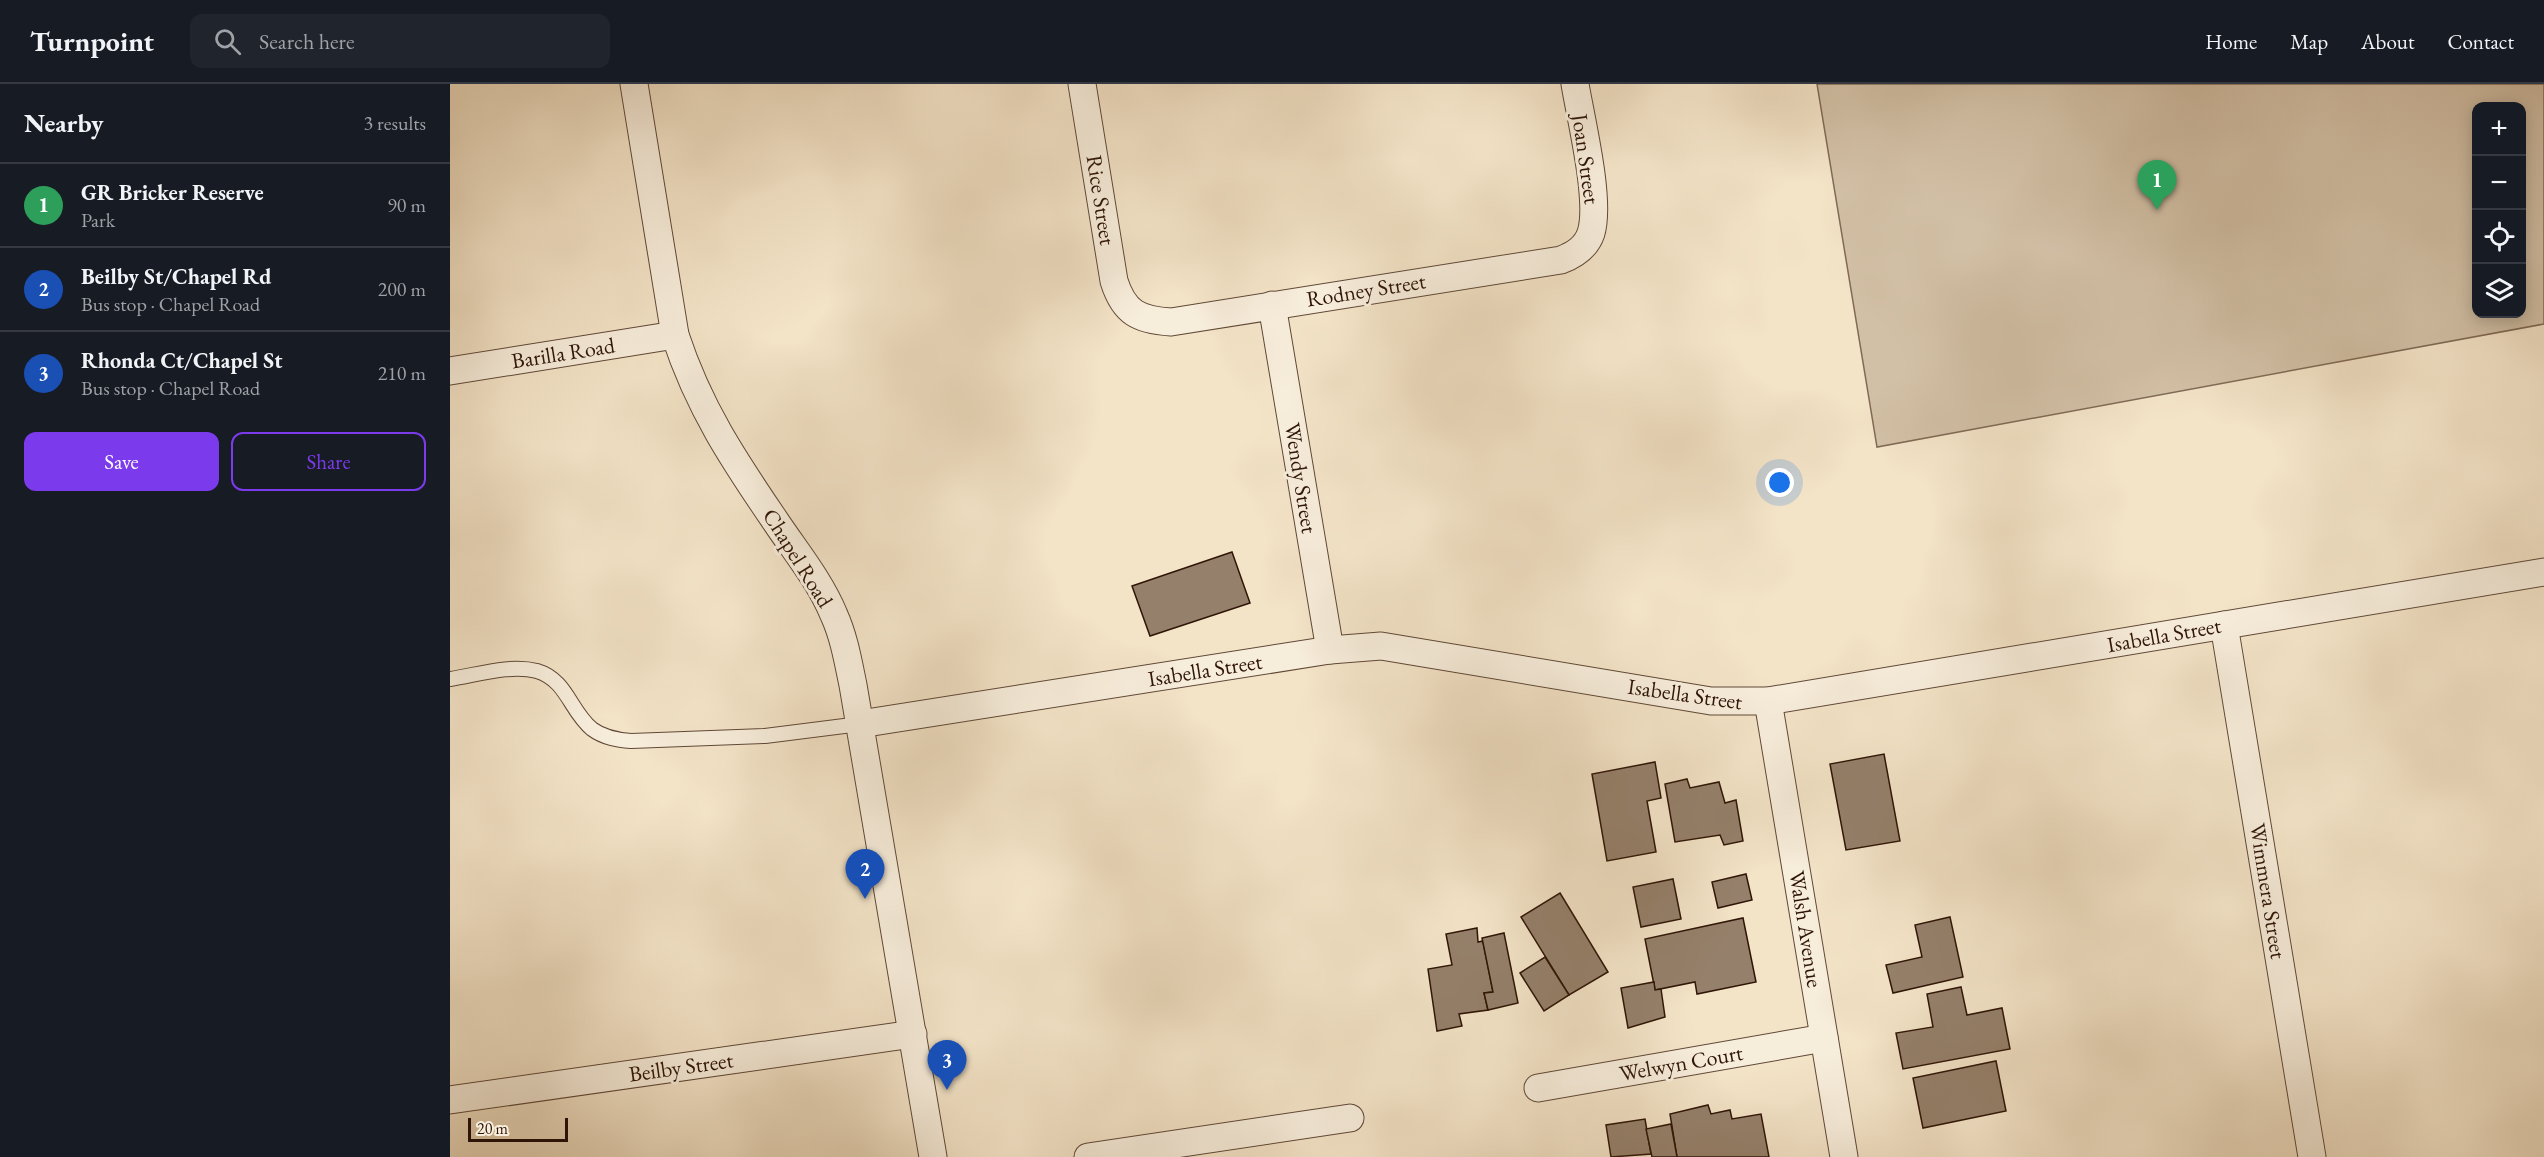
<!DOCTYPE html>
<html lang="en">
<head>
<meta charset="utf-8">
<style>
  body { margin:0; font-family:"EB Garamond",serif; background:#20242c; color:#f1f3f6 }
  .controls { position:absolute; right:18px; top:18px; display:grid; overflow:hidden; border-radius:12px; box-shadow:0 3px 15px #0003 }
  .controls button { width:54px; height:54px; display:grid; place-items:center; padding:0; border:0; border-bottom:2px solid #363941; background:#171b24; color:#f1f3f6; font:30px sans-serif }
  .scale { position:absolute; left:18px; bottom:15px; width:100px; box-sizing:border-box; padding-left:6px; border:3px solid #2f1507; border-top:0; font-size:16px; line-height:21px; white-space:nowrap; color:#2f1507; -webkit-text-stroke:4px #f7eddb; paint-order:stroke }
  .you { position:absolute; left:1330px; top:399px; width:21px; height:21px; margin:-15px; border:4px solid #fff; border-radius:50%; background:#1a73e8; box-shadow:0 0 0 9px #1a73e833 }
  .badge { display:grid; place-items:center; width:39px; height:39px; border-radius:50%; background:#7c3aed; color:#fff; font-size:20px; font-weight:700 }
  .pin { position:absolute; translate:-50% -50px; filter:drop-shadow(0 2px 3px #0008) }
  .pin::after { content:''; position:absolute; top:32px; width:21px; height:18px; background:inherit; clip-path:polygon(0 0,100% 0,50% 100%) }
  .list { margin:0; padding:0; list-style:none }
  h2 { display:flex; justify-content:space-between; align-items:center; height:78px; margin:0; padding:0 24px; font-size:26px }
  h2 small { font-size:20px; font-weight:400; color:#9ea1a6 }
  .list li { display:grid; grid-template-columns:39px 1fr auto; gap:18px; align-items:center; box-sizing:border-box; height:84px; padding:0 24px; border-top:2px solid #363941 }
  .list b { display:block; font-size:22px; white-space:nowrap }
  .list p { margin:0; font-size:20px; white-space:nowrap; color:#9ea1a6 }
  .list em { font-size:20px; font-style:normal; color:#9ea1a6 }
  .actions { display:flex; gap:12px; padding:18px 24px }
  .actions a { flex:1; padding:14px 0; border:2px solid #7c3aed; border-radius:12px; text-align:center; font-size:21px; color:#7c3aed }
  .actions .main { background:#7c3aed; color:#fff }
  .icon { flex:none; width:33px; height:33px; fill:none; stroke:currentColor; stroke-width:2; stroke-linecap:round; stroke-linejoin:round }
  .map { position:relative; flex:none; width:2094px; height:1073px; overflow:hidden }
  header { display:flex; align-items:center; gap:36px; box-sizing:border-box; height:84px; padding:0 30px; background:#171b24; border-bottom:2px solid #363941 }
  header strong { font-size:28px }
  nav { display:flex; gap:33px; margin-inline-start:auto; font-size:21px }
  .search { width:420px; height:54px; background:#20242c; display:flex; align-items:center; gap:15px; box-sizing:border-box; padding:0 21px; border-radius:12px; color:#9ea1a6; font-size:22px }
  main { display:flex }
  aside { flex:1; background:#171b24 }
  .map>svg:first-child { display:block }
  .green { fill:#d2c0a6; stroke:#806a56; stroke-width:1.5; fill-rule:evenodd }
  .building { fill:#95806b; stroke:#2f1507; stroke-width:1.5 }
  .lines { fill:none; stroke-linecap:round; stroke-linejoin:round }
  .service-casing { stroke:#604837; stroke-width:16 }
  .minor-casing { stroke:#604837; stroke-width:29 }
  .service { stroke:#f7eddb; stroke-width:14 }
  .minor { stroke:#f7eddb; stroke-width:27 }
  .labels { text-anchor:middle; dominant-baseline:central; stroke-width:6; stroke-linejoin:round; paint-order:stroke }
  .street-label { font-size:22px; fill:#2f1507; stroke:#f7eddb }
</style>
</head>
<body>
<header>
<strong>Turnpoint</strong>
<div class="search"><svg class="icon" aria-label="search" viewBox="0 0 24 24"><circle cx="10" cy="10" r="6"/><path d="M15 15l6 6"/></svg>Search here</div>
<nav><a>Home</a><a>Map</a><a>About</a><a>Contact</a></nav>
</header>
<main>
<aside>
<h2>Nearby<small>3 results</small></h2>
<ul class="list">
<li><span class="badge" style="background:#2e9e5b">1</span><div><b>GR Bricker Reserve</b><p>Park</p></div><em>90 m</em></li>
<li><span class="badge" style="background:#1a4fb4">2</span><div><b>Beilby St/Chapel Rd</b><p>Bus stop · Chapel Road</p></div><em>200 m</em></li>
<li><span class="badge" style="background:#1a4fb4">3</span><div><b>Rhonda Ct/Chapel St</b><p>Bus stop · Chapel Road</p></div><em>210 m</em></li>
</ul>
<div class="actions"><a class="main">Save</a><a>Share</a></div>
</aside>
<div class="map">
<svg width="2094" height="1073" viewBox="0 0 2094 1073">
  <rect width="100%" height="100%" fill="#f3e3c7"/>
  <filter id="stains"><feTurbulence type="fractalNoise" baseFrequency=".00333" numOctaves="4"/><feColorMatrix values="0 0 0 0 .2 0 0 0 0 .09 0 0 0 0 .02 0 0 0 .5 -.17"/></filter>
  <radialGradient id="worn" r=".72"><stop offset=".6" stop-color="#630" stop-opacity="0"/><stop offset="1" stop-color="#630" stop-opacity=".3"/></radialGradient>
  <!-- green -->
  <path class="green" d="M1367,0h727v240l-667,123zM2072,22v208h-46v-208z"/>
  <!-- building -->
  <g class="building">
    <polygon points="782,468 800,519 700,552 682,502"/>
    <polygon points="1434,670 1450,757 1396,766 1380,680"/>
    <polygon points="1205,678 1211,714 1197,717 1206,768 1157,777 1142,690"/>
    <polygon points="1237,695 1240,704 1269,698 1275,719 1286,716 1293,757 1274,761 1270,751 1225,758 1215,700"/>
    <polygon points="1296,790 1302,816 1268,824 1262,798"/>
    <polygon points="1223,795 1231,835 1191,843 1183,803"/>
    <polygon points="1110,809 1158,888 1119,911 1071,833"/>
    <polygon points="1500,833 1513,893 1443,909 1436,881 1472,873 1465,841"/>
    <polygon points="1293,834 1306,898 1247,910 1245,898 1205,906 1195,855"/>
    <polygon points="1027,844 1028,858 1033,857 1043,908 1034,909 1038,926 1009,930 1012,942 987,947 978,885 1002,881 996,850"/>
    <polygon points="1054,849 1068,919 1038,926 1034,909 1043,908 1032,854"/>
    <polygon points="1095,873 1119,911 1094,927 1070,889"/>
    <polygon points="1204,898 1205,906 1211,905 1215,933 1178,944 1171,904"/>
    <polygon points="1511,903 1517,931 1552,924 1560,965 1453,985 1446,949 1483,943 1477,910"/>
    <polygon points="1546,977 1556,1027 1473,1044 1463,994"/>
    <polygon points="1258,1021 1261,1030 1280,1026 1282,1035 1311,1030 1319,1073 1227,1073 1220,1030"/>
    <polygon points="1195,1035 1201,1070 1161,1073 1156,1041"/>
    <polygon points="1221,1040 1227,1073 1202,1073 1196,1045"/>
  </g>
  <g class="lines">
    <!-- service casing -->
    <g class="service-casing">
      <path id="service" d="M0,595c27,-4 60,-15 87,-8 30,9 33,40 55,58 12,9 26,11 39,12l134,-5 95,-12"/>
    </g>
    <!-- minor casing -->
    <g class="minor-casing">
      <g id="minor">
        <path d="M184,0l41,251c24,73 58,124 101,187 20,30 44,59 58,93 10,22 14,46 19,70l80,472"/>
        <path d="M632,0l32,197c10,32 25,39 57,41l390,-62c13,-5 25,-12 30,-27 10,-32 -10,-113 -16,-149"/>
        <polyline points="822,221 880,566"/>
        <polyline points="0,287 225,251"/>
        <polyline points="1774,541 1862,1073"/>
        <polyline points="1318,617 1394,1073"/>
        <polyline points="410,640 880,566 931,562 1261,617 1318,617 2094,488"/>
        <polyline points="1088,1004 1374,954"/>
        <polyline points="0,1016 463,950"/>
        <polyline points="638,1073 900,1034"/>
      </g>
    </g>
    <!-- service -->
    <use href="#service" class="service"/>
    <!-- minor -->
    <use href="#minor" class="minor"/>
  </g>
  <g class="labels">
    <!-- street labels -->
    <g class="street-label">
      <text transform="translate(1136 75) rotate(82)">Joan Street</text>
      <text transform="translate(651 116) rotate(81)">Rice Street</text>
      <text transform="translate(916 206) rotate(-9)">Rodney Street</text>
      <text transform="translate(113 269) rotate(-9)">Barilla Road</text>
      <text transform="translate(851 394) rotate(81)">Wendy Street</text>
      <text transform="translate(348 474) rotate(58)">Chapel Road</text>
      <text transform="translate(1714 551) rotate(-10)">Isabella Street</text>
      <text transform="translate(755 586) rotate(-9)">Isabella Street</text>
      <text transform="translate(1235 610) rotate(8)">Isabella Street</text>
      <text transform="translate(1818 807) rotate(81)">Wimmera Street</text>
      <text transform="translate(1356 845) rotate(81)">Walsh Avenue</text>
      <text transform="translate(1231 979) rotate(-10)">Welwyn Court</text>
      <text transform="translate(231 983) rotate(-8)">Beilby Street</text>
    </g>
  </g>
  <rect width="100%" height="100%" filter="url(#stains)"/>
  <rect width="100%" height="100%" fill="url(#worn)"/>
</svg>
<div class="controls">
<button>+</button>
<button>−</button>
<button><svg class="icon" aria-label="locate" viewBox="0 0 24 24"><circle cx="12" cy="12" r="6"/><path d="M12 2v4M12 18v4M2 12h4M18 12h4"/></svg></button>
<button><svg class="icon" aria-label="layers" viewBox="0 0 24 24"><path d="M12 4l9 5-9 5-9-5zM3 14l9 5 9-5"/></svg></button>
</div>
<div class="scale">20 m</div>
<div class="you"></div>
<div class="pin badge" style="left:1707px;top:126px;background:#2e9e5b">1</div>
<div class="pin badge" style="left:415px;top:815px;background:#1a4fb4">2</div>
<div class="pin badge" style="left:497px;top:1006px;background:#1a4fb4">3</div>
</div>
</main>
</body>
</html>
